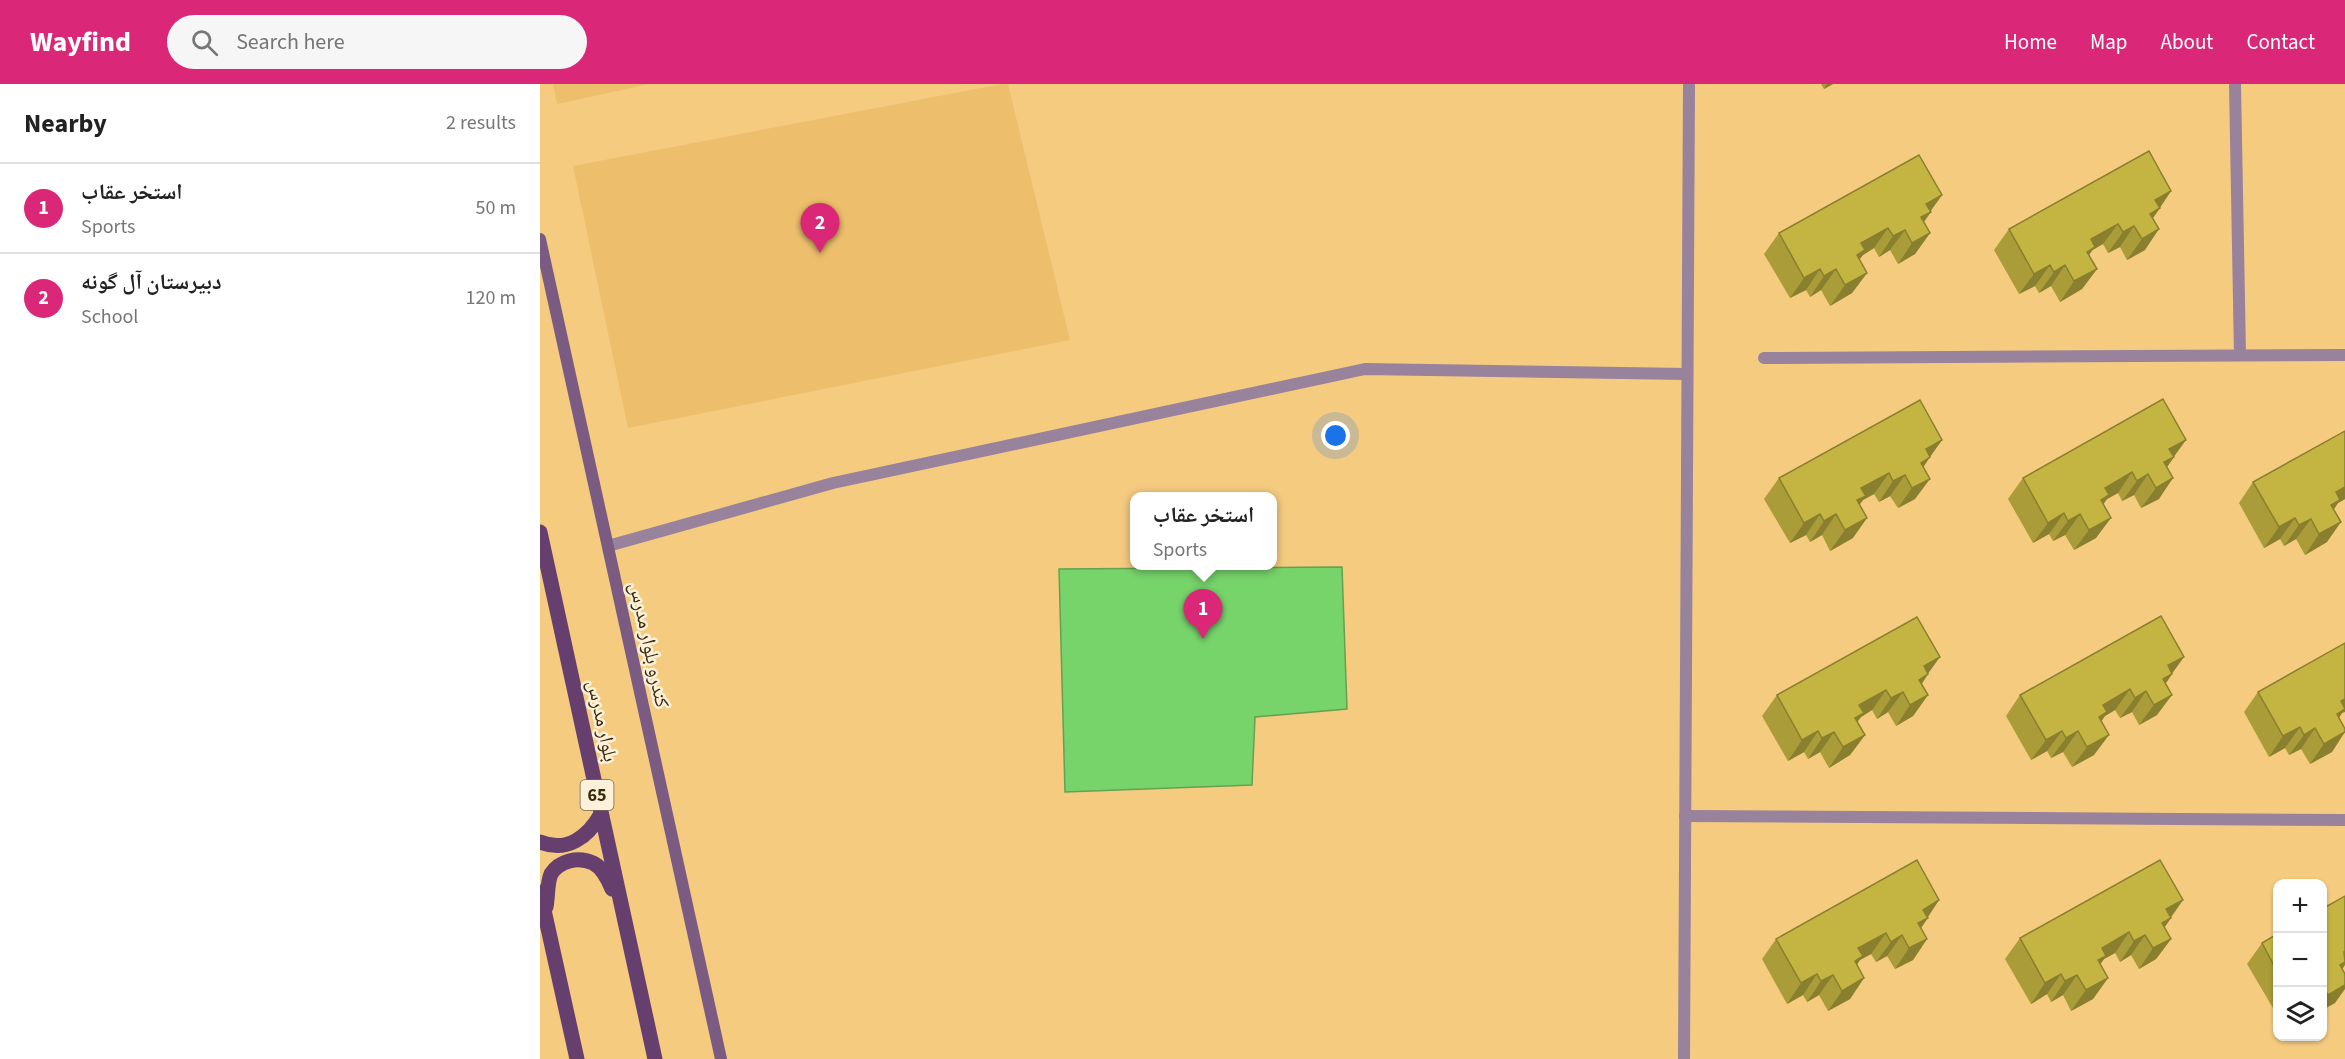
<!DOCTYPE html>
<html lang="en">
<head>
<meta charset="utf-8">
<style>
  body { margin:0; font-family:"Source Sans 3","Noto Naskh Arabic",sans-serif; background:#f6f6f6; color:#222 }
  .controls { position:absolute; right:18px; bottom:18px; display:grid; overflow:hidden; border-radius:12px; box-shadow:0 2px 4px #0004 }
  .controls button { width:54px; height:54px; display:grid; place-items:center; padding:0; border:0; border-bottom:2px solid #e0e0e0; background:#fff; color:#222; font:30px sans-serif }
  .you { position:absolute; left:796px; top:352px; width:21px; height:21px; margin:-15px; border:4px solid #fff; border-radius:50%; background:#1a73e8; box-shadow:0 0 0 9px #1a73e833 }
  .badge { display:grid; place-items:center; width:39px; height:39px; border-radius:50%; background:#db2777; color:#fff; font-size:20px; font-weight:700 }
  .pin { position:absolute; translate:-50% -50px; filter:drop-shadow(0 2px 3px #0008) }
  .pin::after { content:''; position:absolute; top:32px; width:21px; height:18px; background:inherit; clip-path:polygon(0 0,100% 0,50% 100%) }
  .popup { position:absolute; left:590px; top:408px; width:147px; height:78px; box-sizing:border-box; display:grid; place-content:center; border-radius:12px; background:#fff; filter:drop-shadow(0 2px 4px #0005); font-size:20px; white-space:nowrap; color:#767676 }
  .popup b { font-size:22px; color:#222 }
  .popup::after { content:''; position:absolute; left:50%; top:100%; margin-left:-12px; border:12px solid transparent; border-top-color:#fff }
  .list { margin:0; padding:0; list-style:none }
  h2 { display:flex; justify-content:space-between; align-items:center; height:78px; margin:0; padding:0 24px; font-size:26px }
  h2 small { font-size:20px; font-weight:400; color:#767676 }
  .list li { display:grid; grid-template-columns:39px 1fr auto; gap:18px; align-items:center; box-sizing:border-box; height:90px; padding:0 24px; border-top:2px solid #e0e0e0 }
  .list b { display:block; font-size:22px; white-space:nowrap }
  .list p { margin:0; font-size:20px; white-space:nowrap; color:#767676 }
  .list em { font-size:20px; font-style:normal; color:#767676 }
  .icon { flex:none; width:33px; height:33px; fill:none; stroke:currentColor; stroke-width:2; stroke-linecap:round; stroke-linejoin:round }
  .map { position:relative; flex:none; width:1805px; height:975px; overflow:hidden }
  header { display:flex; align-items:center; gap:36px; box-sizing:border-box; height:84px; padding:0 30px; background:#db2777; color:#fff }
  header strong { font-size:28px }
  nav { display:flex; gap:33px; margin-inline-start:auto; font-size:21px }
  .search { width:420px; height:54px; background:#f6f6f6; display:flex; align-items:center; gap:15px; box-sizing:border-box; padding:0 21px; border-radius:33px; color:#767676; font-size:22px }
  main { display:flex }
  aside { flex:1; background:#fff }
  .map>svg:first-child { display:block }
  .built { fill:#edbf6c }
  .water { fill:#77d46b; stroke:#65a14e; stroke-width:1.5 }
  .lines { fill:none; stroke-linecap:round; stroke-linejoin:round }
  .street { stroke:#98829c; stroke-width:12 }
  .secondary { stroke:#7c5b82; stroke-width:12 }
  .primary { stroke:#673f6e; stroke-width:15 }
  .wall { fill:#a99c39 }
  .shaded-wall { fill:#897f2e }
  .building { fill:#c4b542; stroke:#897f2e; stroke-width:1.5 }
  .labels { text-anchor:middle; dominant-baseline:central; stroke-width:5; stroke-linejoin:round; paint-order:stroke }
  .shield { fill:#fef1db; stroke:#766649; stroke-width:1.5 }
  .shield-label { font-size:18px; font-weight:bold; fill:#3c2b0b }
  .street-label { font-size:20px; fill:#3c2b0b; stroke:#fef1db }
</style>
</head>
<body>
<header>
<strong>Wayfind</strong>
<div class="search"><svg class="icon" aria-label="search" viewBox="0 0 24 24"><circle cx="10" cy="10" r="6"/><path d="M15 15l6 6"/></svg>Search here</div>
<nav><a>Home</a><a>Map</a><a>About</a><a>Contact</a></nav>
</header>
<main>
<aside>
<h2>Nearby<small>2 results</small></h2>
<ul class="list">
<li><span class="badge">1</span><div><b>استخر عقاب</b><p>Sports</p></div><em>50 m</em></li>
<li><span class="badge">2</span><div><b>دبیرستان آل گونه</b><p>School</p></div><em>120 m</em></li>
</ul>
</aside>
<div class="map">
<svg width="1805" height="975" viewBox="0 0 1805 975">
  <rect width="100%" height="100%" fill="#f5cb80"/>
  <!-- built -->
  <g class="built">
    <polygon points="13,0 110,0 17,20"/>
    <polygon points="462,0 468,0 530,256 88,344 33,82"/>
  </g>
  <!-- water -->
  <polygon class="water" points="802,483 807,625 715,633 712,701 525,708 519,485"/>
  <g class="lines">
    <!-- street -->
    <g class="street">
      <polyline points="1695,0 1700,271"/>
      <polyline points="1224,274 1805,271"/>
      <polyline points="68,462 293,399 825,285 1147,290"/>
      <polyline points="1145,732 1805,736"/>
      <polyline points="1144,975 1149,0"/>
    </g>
    <!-- secondary -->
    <polyline class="secondary" points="0,155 181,975"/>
    <!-- primary -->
    <g class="primary">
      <polyline points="0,448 115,975"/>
      <path d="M0,758c27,11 48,-5 61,-28"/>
      <polyline points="0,808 37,975"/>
      <path d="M6,823c2,-10 1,-24 5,-33 8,-13 27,-18 42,-11 10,5 15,16 19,26"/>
    </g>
  </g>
  <!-- wall -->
  <g class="wall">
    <polygon points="1281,0 1293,0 1284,5"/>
    <polygon points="1631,107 1613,134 1605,166 1587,176 1580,163 1568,169 1563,160 1553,166 1549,171 1557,185 1542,205 1520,218 1511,202 1499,209 1495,202 1479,210 1454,166 1469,145"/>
    <polygon points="1402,111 1383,138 1390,149 1375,170 1358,180 1350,166 1339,173 1334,164 1323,171 1319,175 1327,189 1312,209 1290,222 1281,206 1270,213 1266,206 1250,214 1224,170 1239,149"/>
    <polygon points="1805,347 1805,415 1798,419 1794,425 1787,458 1765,471 1756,455 1744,462 1740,455 1724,464 1699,419 1713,398"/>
    <polygon points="1402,356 1383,383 1375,415 1358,424 1350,412 1339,418 1334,410 1323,416 1320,420 1313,454 1290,467 1282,451 1270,458 1266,451 1250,459 1224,415 1239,394"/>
    <polygon points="1634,373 1627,383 1619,415 1601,424 1594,411 1582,417 1578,409 1567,415 1563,420 1556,454 1534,466 1525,451 1513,457 1509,450 1493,459 1468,415 1483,394"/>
    <polygon points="1388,590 1382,600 1388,611 1373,632 1356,642 1348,628 1337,635 1332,626 1321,633 1317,638 1325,651 1310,671 1289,684 1280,668 1268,675 1264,668 1248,677 1222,632 1237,611"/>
    <polygon points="1632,590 1625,600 1617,631 1599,641 1592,628 1580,634 1575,626 1565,632 1561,637 1554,671 1532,683 1523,668 1511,674 1507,667 1491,676 1466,632 1480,611"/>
    <polygon points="1718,608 1802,629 1799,634 1792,668 1770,680 1761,665 1749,671 1745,664 1729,673 1704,628"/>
    <polygon points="1399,816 1381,844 1387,855 1373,876 1355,885 1347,872 1336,878 1331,870 1320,876 1317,881 1324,894 1310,915 1288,927 1279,911 1267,918 1263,911 1247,920 1222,875 1236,855"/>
    <polygon points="1643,816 1624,844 1631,855 1616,875 1599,885 1591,871 1580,878 1575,869 1564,875 1560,880 1568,894 1553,915 1531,927 1523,911 1511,918 1507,910 1491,920 1465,875 1480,854"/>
    <polygon points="1782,825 1802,885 1795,919 1782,926"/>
    <polygon points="1737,850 1737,922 1733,924 1707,880 1722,859"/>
  </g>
  <!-- shaded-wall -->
  <g class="shaded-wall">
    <polygon points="1287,0 1293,0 1284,5"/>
    <polygon points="1631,107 1619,125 1620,124 1605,145 1615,116"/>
    <polygon points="1402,111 1389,129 1391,128 1376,149 1386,120"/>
    <polygon points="1578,140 1563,160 1552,166 1541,183 1551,155"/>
    <polygon points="1594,142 1580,163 1568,169 1583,148"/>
    <polygon points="1348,144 1334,164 1323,171 1311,187 1321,159"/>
    <polygon points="1619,145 1605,166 1587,176 1602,155"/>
    <polygon points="1365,146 1350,166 1339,173 1353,152"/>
    <polygon points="1390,149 1375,170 1358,180 1372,159"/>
    <polygon points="1510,181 1495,202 1479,210 1494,190"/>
    <polygon points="1525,181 1511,202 1499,209 1514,188"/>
    <polygon points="1280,185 1266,206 1250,214 1264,194"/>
    <polygon points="1296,185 1281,206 1270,213 1284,192"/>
    <polygon points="1557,185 1542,205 1520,218 1534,197"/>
    <polygon points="1327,189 1312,209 1290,222 1305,201"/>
    <polygon points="1402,356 1389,374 1390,373 1376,394 1386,365"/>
    <polygon points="1646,356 1633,374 1634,373 1619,394 1629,365"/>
    <polygon points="1592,388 1578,409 1567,415 1555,432 1565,404"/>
    <polygon points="1349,389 1334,410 1323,416 1311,432 1321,404"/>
    <polygon points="1608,390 1594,411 1582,417 1597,397"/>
    <polygon points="1365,391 1350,412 1339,418 1353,397"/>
    <polygon points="1633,394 1619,415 1601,424 1616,404"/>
    <polygon points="1390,395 1375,415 1358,424 1372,404"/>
    <polygon points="1805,403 1805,415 1798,419 1786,437 1796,408"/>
    <polygon points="1524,429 1509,450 1493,459 1508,439"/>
    <polygon points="1280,430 1266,451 1250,459 1264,439"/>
    <polygon points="1296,430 1282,451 1270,458 1284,437"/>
    <polygon points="1540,430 1525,451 1513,457 1528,437"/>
    <polygon points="1327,434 1313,454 1290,467 1305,446"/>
    <polygon points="1571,434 1556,454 1534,466 1549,446"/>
    <polygon points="1755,434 1740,455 1724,464 1739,443"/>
    <polygon points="1771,435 1756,455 1744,462 1759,441"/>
    <polygon points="1801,438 1787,458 1765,471 1779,450"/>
    <polygon points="1400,573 1387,591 1388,590 1374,611 1384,582"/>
    <polygon points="1644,573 1631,591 1632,590 1618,611 1628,581"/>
    <polygon points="1590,605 1575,626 1565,632 1553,649 1563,621"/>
    <polygon points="1346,606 1332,626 1321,633 1309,649 1319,621"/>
    <polygon points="1606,607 1592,628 1580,634 1595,614"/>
    <polygon points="1363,608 1348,628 1337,635 1351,614"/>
    <polygon points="1388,611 1373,632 1356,642 1370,621"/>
    <polygon points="1632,611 1617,631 1599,641 1614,621"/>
    <polygon points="1805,615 1805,628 1802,629 1791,646 1801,617"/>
    <polygon points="1760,643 1745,664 1729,673 1743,652"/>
    <polygon points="1775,644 1761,665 1749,671 1764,651"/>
    <polygon points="1278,647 1264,668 1248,677 1262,656"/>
    <polygon points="1522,647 1507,667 1491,676 1506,656"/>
    <polygon points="1538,647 1523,668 1511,674 1526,654"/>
    <polygon points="1294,648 1280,668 1268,675 1282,654"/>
    <polygon points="1805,648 1792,668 1770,680 1784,660"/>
    <polygon points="1325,651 1310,671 1289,684 1303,663"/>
    <polygon points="1569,651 1554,671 1532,683 1547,663"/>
    <polygon points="1399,816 1387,834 1388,834 1373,855 1383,826"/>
    <polygon points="1643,816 1630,834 1631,834 1617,854 1626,825"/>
    <polygon points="1589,848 1575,869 1564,875 1552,892 1562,864"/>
    <polygon points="1346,849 1331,870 1320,876 1308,893 1318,864"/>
    <polygon points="1362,851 1347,872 1336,878 1351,858"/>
    <polygon points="1605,851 1591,871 1580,878 1594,857"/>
    <polygon points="1387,855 1373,876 1355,885 1369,864"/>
    <polygon points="1631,855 1616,875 1599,885 1613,864"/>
    <polygon points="1805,868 1805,881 1794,897 1790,889"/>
    <polygon points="1277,890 1263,911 1247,920 1261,899"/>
    <polygon points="1521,890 1507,910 1491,920 1505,899"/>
    <polygon points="1293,891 1279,911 1267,918 1281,897"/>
    <polygon points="1537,891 1523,911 1511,918 1525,897"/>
    <polygon points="1324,894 1310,915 1288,927 1302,907"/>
    <polygon points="1568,894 1553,915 1531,927 1546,906"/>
    <polygon points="1805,901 1805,905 1795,919 1782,926 1782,918 1788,911"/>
  </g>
  <!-- building -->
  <g class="building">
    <polygon points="1609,67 1631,107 1615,116 1620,124 1610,130 1619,145 1602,155 1594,142 1583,148 1578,140 1551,155 1555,163 1547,168 1557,185 1534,197 1525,181 1514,188 1510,181 1494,190 1469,145"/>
    <polygon points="1379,71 1402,111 1386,120 1391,128 1381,133 1390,149 1372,159 1365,146 1353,152 1348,144 1321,159 1325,166 1317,171 1327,189 1305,201 1296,185 1284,192 1280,185 1264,194 1239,149"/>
    <polygon points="1623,315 1646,356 1629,365 1634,373 1624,378 1633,394 1616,404 1608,390 1597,397 1592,388 1565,404 1569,411 1561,416 1571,434 1549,446 1540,430 1528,437 1524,429 1508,439 1483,394"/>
    <polygon points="1380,316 1402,356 1386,365 1390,373 1381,379 1390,395 1372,404 1365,391 1353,397 1349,389 1321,404 1326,412 1317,416 1327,434 1305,446 1296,430 1284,437 1280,430 1264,439 1239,394"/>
    <polygon points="1805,347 1805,403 1796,408 1800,416 1791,421 1801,438 1779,450 1771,435 1759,441 1755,434 1739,443 1713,398"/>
    <polygon points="1621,532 1644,573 1628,581 1632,590 1623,595 1632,611 1614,621 1606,607 1595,614 1590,605 1563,621 1567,628 1559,633 1569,651 1547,663 1538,647 1526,654 1522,647 1506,656 1480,611"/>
    <polygon points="1377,533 1400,573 1384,582 1388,590 1379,596 1388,611 1370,621 1363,608 1351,614 1346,606 1319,621 1324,629 1315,634 1325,651 1303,663 1294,648 1282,654 1278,647 1262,656 1237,611"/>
    <polygon points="1805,559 1805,615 1801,617 1805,625 1797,630 1805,645 1805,648 1784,660 1775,644 1764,651 1760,643 1743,652 1718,608"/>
    <polygon points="1377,776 1399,816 1383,826 1388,834 1378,839 1387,855 1369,864 1362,851 1351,858 1346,849 1318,864 1323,872 1315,877 1324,894 1302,907 1293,891 1281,897 1277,890 1261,899 1236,855"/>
    <polygon points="1620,776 1643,816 1626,825 1631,834 1622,839 1631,855 1613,864 1605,851 1594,857 1589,848 1562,864 1566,872 1558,876 1568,894 1546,906 1537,891 1525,897 1521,890 1505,899 1480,854"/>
    <polygon points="1805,812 1805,868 1804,868 1805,878 1800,881 1805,890 1805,901 1788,911 1782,902 1782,825"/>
    <polygon points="1737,850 1737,887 1722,859"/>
  </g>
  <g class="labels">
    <!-- shield labels -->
    <rect class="shield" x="40.5" y="696" width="33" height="30" rx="4.5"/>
    <g class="shield-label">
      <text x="57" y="711">65</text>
    </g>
    <!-- street labels -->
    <g class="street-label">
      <text transform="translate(109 561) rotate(78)">کندرو بلوار مدرس</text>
      <text transform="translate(62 637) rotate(78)">بلوار مدرس</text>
    </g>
  </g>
</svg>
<div class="controls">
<button>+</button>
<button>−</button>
<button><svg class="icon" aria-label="layers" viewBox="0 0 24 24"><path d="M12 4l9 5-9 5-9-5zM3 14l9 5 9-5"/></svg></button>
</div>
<div class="you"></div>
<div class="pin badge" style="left:663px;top:555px">1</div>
<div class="popup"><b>استخر عقاب</b>Sports</div>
<div class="pin badge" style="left:280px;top:169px">2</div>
</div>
</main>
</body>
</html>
